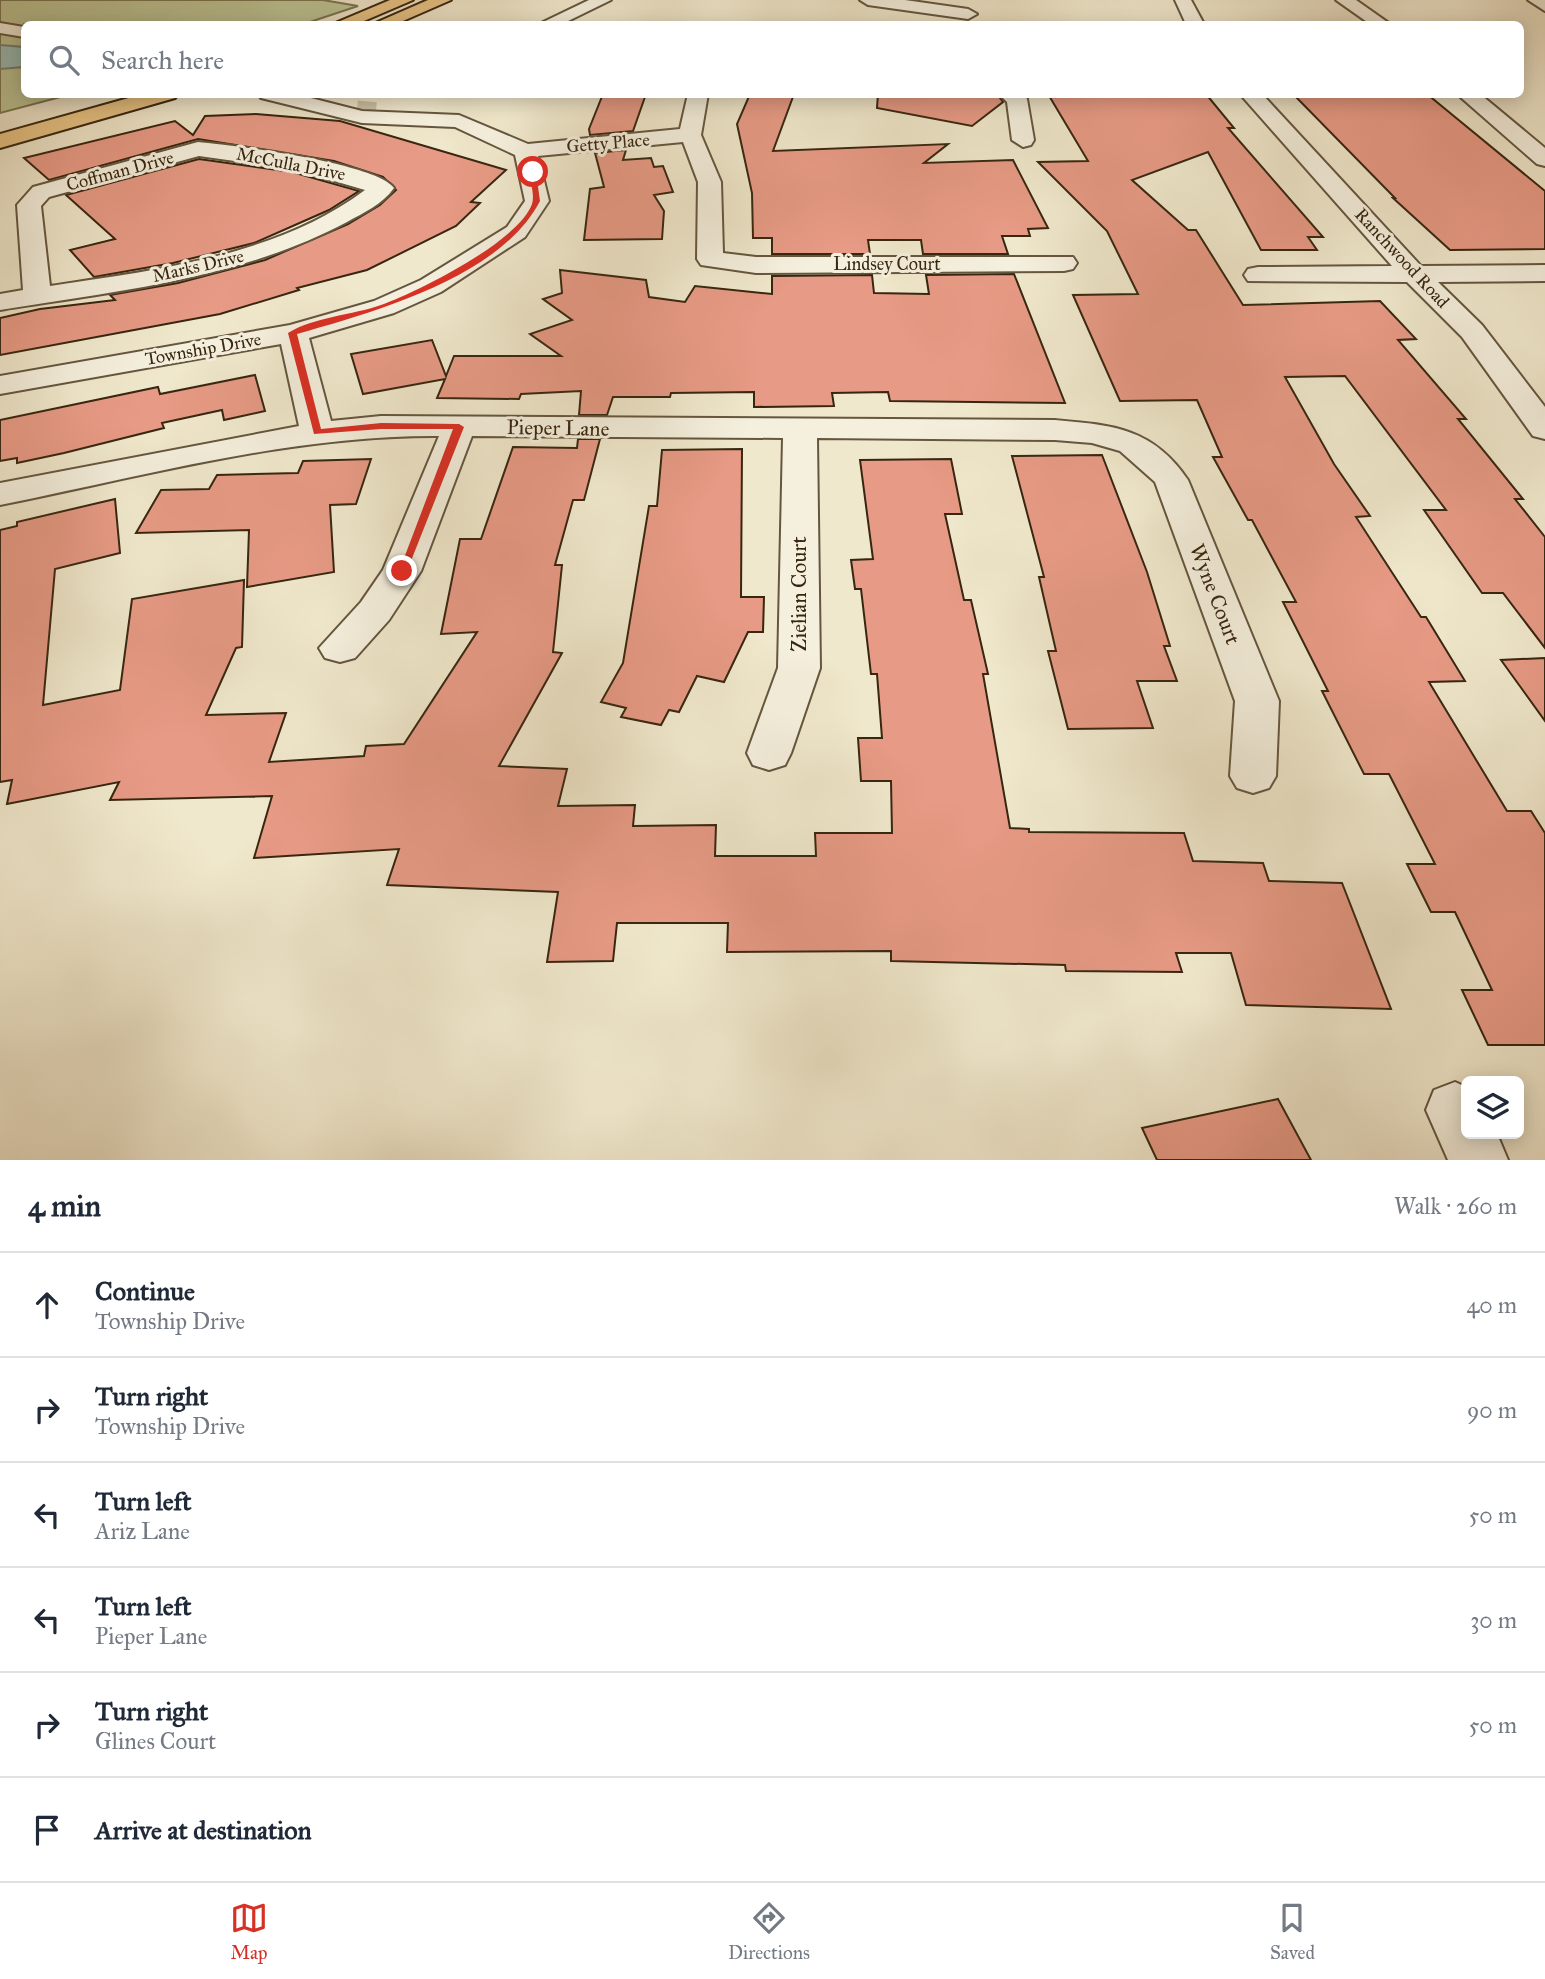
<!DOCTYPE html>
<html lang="en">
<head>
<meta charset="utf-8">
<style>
  body { margin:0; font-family:"IM FELL Great Primer",serif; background:#f2f2f3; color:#1f2937 }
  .controls { position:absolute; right:21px; bottom:21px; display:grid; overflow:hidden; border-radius:10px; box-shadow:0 4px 18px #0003 }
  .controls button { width:63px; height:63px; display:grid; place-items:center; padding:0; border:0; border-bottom:2px solid #e0e1e3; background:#fff; color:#1f2937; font:35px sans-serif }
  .stop { position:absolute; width:21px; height:21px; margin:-16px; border:5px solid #d93025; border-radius:50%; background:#fff }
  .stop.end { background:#d93025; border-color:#fff; box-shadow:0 2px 7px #0008 }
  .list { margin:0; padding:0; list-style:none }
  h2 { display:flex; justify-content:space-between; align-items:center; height:91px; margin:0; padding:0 28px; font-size:30px }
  h2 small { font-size:23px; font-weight:400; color:#747a83 }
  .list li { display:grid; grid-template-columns:46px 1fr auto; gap:21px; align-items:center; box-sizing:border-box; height:105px; padding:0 28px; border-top:2px solid #e0e1e3 }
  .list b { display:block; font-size:26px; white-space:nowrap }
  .list p { margin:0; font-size:23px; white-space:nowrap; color:#747a83 }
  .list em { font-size:23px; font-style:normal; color:#747a83 }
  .icon { flex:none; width:38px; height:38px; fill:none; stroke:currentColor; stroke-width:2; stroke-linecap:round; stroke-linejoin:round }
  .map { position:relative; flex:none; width:1545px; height:1160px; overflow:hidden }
  .search { position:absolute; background:#fff; box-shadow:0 4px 18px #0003; left:21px; right:21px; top:21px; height:77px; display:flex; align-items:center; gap:18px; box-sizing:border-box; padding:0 24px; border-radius:10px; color:#747a83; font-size:26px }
  .sheet { height:721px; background:#fff }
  nav { display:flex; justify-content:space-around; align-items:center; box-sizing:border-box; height:98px; border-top:2px solid #e0e1e3; background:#fff; font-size:19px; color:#747a83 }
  nav a { display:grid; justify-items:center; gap:4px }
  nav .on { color:#d93025 }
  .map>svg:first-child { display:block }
  .green { fill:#bdc596; stroke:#7a7653; stroke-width:2 }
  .water { fill:#9ac0bb; stroke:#728277; stroke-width:2 }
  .building { fill:#e79a85; stroke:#372610; stroke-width:2 }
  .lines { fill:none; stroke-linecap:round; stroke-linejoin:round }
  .minor-tunnel { stroke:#cbc1a6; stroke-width:19; stroke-dasharray:19 10; stroke-linecap:butt }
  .minor-casing { stroke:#65563f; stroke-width:4 }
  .major-casing { stroke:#372610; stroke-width:4 }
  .minor { fill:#f5f0de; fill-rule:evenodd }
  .major { fill:#e8c486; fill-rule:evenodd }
  .route { fill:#d93025 }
  .labels { text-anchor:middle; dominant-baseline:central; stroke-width:6; stroke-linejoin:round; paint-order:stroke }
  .far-street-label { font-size:18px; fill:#372610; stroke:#f5f0de }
  .street-label { font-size:21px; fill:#372610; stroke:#f5f0de }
</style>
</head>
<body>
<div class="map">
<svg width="1545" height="1160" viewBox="0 0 1545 1160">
  <rect width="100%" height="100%" fill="#f0e8cc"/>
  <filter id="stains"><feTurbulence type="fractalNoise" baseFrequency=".00286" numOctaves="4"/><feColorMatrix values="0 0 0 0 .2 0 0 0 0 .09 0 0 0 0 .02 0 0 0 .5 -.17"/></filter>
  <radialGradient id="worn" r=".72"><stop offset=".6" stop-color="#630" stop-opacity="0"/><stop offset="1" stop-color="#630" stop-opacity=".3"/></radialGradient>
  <!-- green -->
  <polygon class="green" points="0,0 323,0 358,6 304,24 24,24 24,94 68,95 0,113"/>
  <!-- water -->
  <polygon class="water" points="0,45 24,47 24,67 0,69"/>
  <!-- building -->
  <g class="building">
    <polygon points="603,94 646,94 633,131 590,135 589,129"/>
    <polygon points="750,94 794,94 773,151 948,144 924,163 1013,160 1048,228 1028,229 1030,236 1002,236 1008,254 923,254 921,240 868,240 870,254 772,254 772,238 753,238 752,193 737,124"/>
    <polygon points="878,94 997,94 1003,102 972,126 877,108"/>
    <polygon points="1048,94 1206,94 1234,128 1228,128 1323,237 1308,237 1317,250 1261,250 1208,152 1132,180 1188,230 1196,230 1243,305 1380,301 1416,339 1398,340 1466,419 1458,419 1523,499 1515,499 1545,537 1545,648 1503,593 1482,593 1424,510 1446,510 1345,376 1285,377 1334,464 1370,516 1356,517 1421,617 1426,617 1465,681 1429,682 1507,811 1531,811 1545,833 1545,1045 1488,1045 1462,990 1492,990 1455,912 1431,912 1407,864 1435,864 1389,774 1364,774 1322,691 1328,691 1283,602 1296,602 1252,520 1248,520 1213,457 1222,457 1197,400 1120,401 1073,295 1138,294 1107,231 1038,162 1088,161"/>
    <polygon points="1293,94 1427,94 1545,191 1545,249 1450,250 1393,198 1395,198"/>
    <polygon points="256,114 340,121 506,170 471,202 480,203 456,226 367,270 297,288 299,290 220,314 0,355 0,318 40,309 115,300 110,295 178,283 265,260 348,224 380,205 396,190 383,177 334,161 198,139 49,180 24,158 175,121 193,135 205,116"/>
    <polygon points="626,150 623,160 651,158 654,167 663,166 673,192 654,195 664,211 662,239 584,240 590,189 604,187 595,153"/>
    <polygon points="199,159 292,172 359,191 329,210 254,243 173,263 94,277 70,250 115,239 66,195"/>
    <polygon points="560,270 646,280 649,297 685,302 695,286 772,294 772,276 872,275 874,293 929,294 926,275 1014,274 1065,403 890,401 888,392 832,393 834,406 754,407 754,392 671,393 670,397 613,397 607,415 579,415 581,391 521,394 519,399 437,398 445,379 363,394 351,354 432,340 446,376 454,356 561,356 530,334 572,320 543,299 562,293"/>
    <polygon points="255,375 265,411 224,420 222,410 162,423 164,428 64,453 17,463 17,458 0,461 0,420 158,387 160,394"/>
    <polygon points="578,439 600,439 584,500 573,500 555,565 562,565 553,652 562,653 499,766 567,769 558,806 635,805 633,826 716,825 715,856 816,856 815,833 892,833 891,781 861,781 858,738 882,738 877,674 871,674 861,589 855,589 851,560 873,559 860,460 951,459 962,514 945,514 964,600 971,600 988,674 983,674 1010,828 1029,829 1029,832 1184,833 1193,861 1263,863 1269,881 1342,883 1391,1009 1246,1005 1231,953 1176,953 1182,972 1066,971 1065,965 891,961 891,951 727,952 728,923 617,923 613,961 547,962 558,892 387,885 399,849 254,858 272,796 110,800 119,782 7,804 12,780 0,782 0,530 17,526 17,522 115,499 120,553 55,569 43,705 120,690 132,599 244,580 242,647 236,648 206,715 286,713 269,762 364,756 366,746 404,744 477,632 441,634 460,539 481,539 513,447 577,448"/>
    <polygon points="742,449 741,597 764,597 763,632 748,632 724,682 697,676 679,712 669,710 661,725 621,717 626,708 601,702 623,663 649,506 657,506 662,450"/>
    <polygon points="1102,455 1147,572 1170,646 1164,646 1177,681 1137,681 1153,728 1068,729 1048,651 1056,651 1039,577 1044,577 1012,456"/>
    <polygon points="371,459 356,504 330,505 334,572 247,587 249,530 136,533 161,490 209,489 217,475 298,473 303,461"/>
    <polygon points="1545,658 1545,721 1501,660"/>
    <polygon points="1278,1099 1311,1160 1157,1160 1142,1128"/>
  </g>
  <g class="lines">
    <!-- minor-tunnel -->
    <polyline class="minor-tunnel" points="357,110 380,112"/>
    <!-- minor casing -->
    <g class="minor-casing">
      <g id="minor">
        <polygon points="589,0 611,0 562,24 539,24"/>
        <polygon points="860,0 905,0 968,9 977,14 968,19 868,5"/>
        <polygon points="1175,0 1191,0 1204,24 1186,24"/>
        <polygon points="1336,0 1356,0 1390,24 1370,24"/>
        <polygon points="1528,0 1545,0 1545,11"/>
        <polygon points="0,23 24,27 24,37 0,33"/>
        <path d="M258,94h37l67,17 97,4 69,29 152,-15 8,-35h20l-7,41 20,47 2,71 33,4h317l4,6 -4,6 -9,2 -308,2 -55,-8 -4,-6 1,-77 -15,-40 -145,14 11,45 -24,36 -84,55 -47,21 -85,25 22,83 50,-5 674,4c58,5 98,8 133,60l91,221 -3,75 -7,12 -16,5 -16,-5 -7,-12 5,-75 -80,-219 -35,-31 -28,-8 -37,-3 -238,-2 3,230 -29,85 -6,12 -16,5 -16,-5 -6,-12 31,-85 5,-230 -311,-2 -51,135 -32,49 -34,38 -15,4 -15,-4 -6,-10 42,-46 22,-32 56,-134c-148,-1 -294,40 -439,69v-22l299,-57 -18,-82 -281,50v-18l290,-51 84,-24 47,-21 86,-53 18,-26 -10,-46 -60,-28 -93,-4 -101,-25z"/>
        <polygon points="999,94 1024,94 1027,99 1034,140 1031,145 1023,147 1012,140 1007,102"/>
        <polygon points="1240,94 1262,94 1421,266 1545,265 1545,281 1438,282 1482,325 1545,407 1545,439 1533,436 1462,337 1407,282 1248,281 1244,275 1248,269 1258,267 1392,266"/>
        <polygon points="1457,94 1480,94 1545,148 1545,166 1537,164"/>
        <path d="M198,142c34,3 178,21 196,46 -11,16 -31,25 -47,34 -107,57 -230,69 -347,88v-16l23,-4 -6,-85 16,-18zM199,156l94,13 72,21c-88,66 -209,80 -315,96l-9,-80 8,-9z"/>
        <polygon points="1455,1082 1466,1087 1466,1134 1497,1134 1508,1160 1448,1160 1426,1110 1434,1090"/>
      </g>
    </g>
    <!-- major casing -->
    <g class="major-casing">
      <g id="major">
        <polygon points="390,0 413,0 357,24 333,24"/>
        <polygon points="428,0 451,0 396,24 373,24"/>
        <polygon points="143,94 178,94 175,98 0,148 0,134"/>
      </g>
    </g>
    <!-- minor -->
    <use href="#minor" class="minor"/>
    <!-- major -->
    <use href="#major" class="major"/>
  </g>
  <!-- route -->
  <path class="route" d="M533,170l3,2 4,29c-39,76 -166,111 -243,133l24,95 60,-6 78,1 5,3 -57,144 -9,3 55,-145h-72l-67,5 -26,-101c26,-16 65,-18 93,-28 37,-13 138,-64 151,-101 3,-9 -2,-23 -3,-32z"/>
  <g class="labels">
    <!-- far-street labels -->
    <g class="far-street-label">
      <text transform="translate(608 143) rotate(-5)">Getty Place</text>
      <text transform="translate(291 164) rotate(11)">McCulla Drive</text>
      <text transform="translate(120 171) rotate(-15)">Coffman Drive</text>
      <text transform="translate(1402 258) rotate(47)">Ranchwood Road</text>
      <text x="887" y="264">Lindsey Court</text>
      <text transform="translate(198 266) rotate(-13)">Marks Drive</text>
      <text transform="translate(203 349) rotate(-10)">Township Drive</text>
    </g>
    <!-- street labels -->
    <g class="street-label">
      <text transform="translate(558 428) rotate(1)">Pieper Lane</text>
      <text transform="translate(799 594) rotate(-90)">Zielian Court</text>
      <text transform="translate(1215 594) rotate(69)">Wyne Court</text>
    </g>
  </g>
  <rect width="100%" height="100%" filter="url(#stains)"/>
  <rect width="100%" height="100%" fill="url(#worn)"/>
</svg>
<div class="controls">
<button><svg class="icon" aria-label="layers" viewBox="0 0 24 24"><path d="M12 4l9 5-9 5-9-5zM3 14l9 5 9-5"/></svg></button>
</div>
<div class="stop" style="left:533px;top:172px"></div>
<div class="stop end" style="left:402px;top:571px"></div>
<div class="search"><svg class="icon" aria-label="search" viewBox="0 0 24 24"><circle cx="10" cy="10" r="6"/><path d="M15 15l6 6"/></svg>Search here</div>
</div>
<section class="sheet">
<h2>4 min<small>Walk · 260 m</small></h2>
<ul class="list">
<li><svg class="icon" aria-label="ahead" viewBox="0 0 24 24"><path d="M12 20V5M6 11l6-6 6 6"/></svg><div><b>Continue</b><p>Township Drive</p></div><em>40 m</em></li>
<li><svg class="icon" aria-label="right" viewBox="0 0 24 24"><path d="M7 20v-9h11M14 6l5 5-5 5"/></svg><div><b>Turn right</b><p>Township Drive</p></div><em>90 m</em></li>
<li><svg class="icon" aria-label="left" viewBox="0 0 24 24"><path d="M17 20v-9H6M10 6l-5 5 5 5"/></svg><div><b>Turn left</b><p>Ariz Lane</p></div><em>50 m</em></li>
<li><svg class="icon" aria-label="left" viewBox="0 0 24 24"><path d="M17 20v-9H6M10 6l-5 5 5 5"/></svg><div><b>Turn left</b><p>Pieper Lane</p></div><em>30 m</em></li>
<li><svg class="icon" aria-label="right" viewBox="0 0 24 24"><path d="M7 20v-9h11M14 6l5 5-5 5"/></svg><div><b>Turn right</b><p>Glines Court</p></div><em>50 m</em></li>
<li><svg class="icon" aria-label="arrive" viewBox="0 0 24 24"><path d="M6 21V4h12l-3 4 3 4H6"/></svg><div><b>Arrive at destination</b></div></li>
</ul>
</section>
<nav>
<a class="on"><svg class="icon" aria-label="map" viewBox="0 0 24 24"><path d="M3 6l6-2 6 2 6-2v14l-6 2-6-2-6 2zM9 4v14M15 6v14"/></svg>Map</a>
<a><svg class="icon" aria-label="directions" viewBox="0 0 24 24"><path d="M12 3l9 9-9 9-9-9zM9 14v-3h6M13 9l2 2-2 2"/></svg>Directions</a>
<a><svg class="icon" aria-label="saved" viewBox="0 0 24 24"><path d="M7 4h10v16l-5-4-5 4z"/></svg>Saved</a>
</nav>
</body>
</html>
